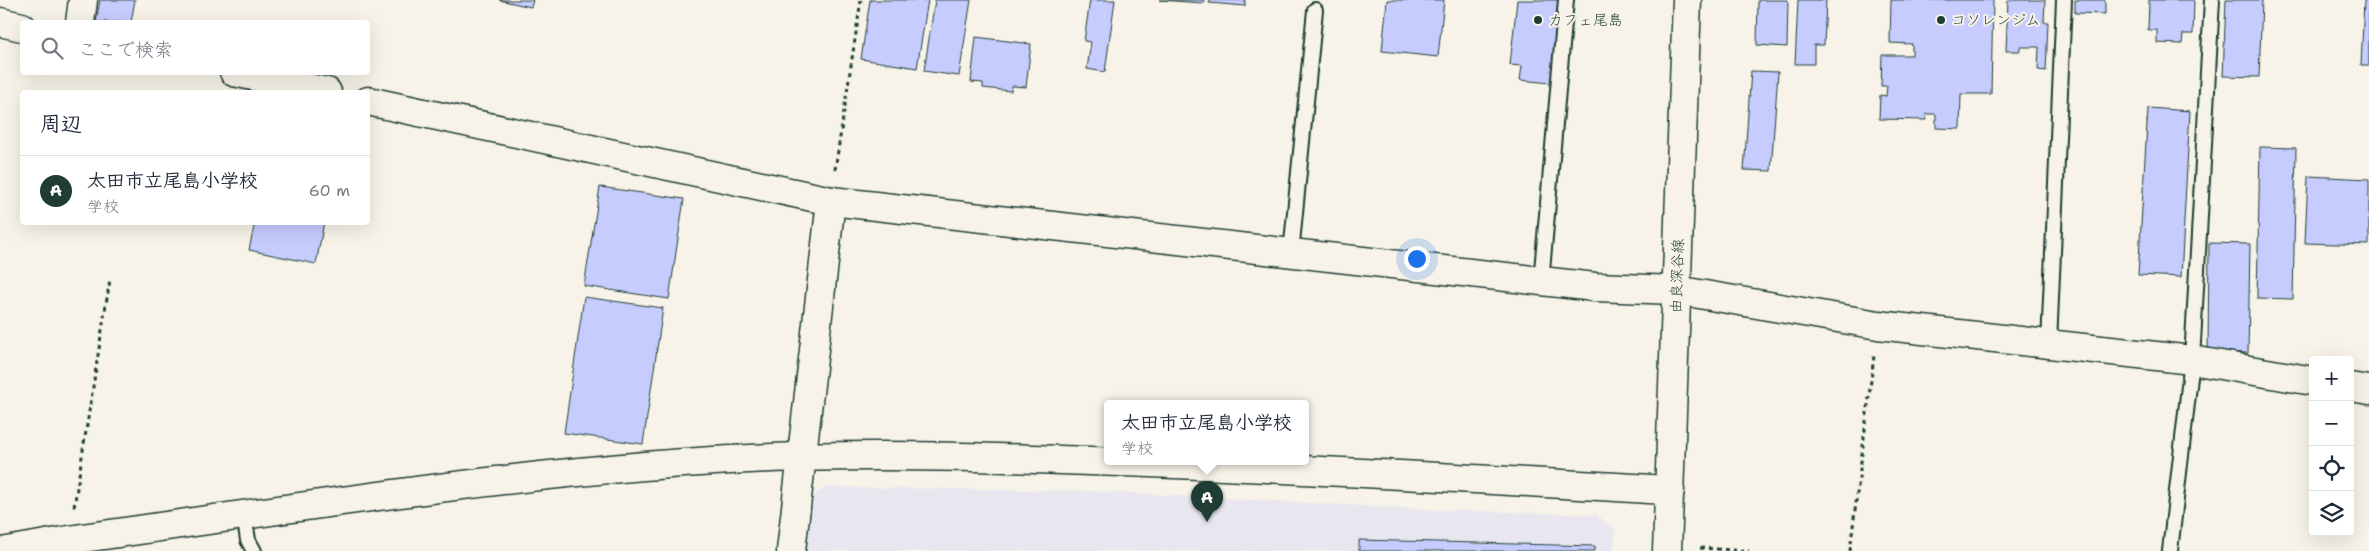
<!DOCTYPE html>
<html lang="ja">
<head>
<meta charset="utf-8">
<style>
  body { margin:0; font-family:"Shantell Sans","Klee One",sans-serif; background:#f6f6f7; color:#1f2937 }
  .controls { position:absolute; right:15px; bottom:15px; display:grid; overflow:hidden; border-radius:5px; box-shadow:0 5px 20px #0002 }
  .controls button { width:45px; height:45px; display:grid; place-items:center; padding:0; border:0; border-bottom:1px solid #e0e1e3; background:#fff; color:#1f2937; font:25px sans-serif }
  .you { position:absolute; left:1416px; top:258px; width:18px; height:18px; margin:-12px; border:4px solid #fff; border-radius:50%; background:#1a73e8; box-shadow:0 0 0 8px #1a73e833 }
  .badge { display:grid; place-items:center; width:32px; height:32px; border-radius:50%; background:#1f3d34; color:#fff; font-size:16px; font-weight:700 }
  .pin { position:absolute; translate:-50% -41px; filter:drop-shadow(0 1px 2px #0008) }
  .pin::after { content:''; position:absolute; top:26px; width:18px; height:15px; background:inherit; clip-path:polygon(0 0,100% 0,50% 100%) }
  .popup { position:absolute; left:1104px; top:400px; width:205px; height:65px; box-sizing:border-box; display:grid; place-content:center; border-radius:5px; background:#fff; filter:drop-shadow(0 1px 4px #0005); font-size:16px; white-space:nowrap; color:#747a83 }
  .popup b { font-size:19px; color:#1f2937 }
  .popup::after { content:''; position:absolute; left:50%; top:100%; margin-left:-10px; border:10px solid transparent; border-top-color:#fff }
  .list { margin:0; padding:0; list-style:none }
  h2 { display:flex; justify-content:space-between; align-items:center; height:65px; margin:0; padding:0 20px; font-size:21px }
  h2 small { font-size:16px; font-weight:400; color:#747a83 }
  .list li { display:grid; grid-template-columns:32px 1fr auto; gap:15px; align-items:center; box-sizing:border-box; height:70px; padding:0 20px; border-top:1px solid #e0e1e3 }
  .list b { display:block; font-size:19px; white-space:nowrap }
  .list p { margin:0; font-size:16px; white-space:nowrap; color:#747a83 }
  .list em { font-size:16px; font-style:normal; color:#747a83 }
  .icon { flex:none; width:28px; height:28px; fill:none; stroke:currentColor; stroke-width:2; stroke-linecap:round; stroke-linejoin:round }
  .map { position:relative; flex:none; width:2369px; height:551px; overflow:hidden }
  .search { position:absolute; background:#fff; box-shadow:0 5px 20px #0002; left:20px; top:20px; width:350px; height:55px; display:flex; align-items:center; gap:12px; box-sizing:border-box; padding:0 18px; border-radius:5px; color:#747a83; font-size:19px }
  .panel { position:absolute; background:#fff; box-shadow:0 5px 20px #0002; left:20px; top:90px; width:350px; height:135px; border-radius:5px }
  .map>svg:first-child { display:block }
  .built { fill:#e8e7ef }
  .building { fill:#c6ccfe; stroke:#1f3d34 }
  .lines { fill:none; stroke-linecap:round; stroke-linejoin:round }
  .service-casing { stroke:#1f3d34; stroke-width:18 }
  .minor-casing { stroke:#1f3d34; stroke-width:31 }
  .tertiary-casing { stroke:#1f3d34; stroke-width:31 }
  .secondary-casing { stroke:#1f3d34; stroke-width:31 }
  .path { stroke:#1f3d34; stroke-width:3; stroke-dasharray:4 4; stroke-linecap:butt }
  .service { stroke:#f7f3e8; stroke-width:14 }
  .minor { stroke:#f7f3e8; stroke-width:28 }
  .tertiary { stroke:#f7f3e8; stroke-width:28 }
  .secondary { stroke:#f7f3e8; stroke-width:28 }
  .poi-dot { fill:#1f3d34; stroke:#f7f3e8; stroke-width:2 }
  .labels { text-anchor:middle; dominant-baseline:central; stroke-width:4; stroke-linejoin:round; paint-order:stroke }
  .poi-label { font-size:15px; fill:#1f3d34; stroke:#f7f3e8; text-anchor:start }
  .street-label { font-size:15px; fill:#1f3d34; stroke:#f7f3e8 }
</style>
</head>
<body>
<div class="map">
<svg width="2369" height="551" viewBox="0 0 2369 551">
  <rect width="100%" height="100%" fill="#f7f3e8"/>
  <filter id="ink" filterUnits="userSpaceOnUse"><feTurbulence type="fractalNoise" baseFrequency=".02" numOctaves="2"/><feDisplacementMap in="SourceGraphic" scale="10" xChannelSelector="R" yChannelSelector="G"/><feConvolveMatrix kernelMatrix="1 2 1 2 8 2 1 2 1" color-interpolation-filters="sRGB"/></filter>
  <g filter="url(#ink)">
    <!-- built -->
    <polygon class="built" points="827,487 1091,491 1420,509 1596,515 1615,529 1614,551 806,551 812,496"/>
    <!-- building -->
    <g class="building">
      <polygon points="100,0 135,0 131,22 96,22"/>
      <polygon points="499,0 533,0 531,7"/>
      <polygon points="870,0 928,0 917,68 861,59"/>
      <polygon points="935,0 971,0 959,76 924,71"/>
      <polygon points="1090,0 1115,0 1105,72 1087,69 1091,42 1084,41"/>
      <polygon points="1159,0 1204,0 1203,3"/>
      <polygon points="1210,0 1245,0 1245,6 1209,3"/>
      <polygon points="1387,0 1444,0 1438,57 1382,51"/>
      <polygon points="1517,0 1561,0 1551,83 1520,80 1522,66 1510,65"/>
      <polygon points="1758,0 1788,0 1787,47 1757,45"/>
      <polygon points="1798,0 1826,0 1824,45 1814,45 1814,64 1795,64"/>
      <polygon points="1891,0 1993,0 1991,94 1961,94 1960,129 1936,128 1936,114 1926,114 1926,120 1879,119 1880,95 1886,96 1887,86 1881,86 1882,55 1912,55 1912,44 1890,43"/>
      <polygon points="2008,0 2045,0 2044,22 2048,22 2046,71 2038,70 2039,47 2020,47 2020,51 2006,51"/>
      <polygon points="2075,0 2105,0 2105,14 2075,13"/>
      <polygon points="2149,0 2194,0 2193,34 2183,34 2182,44 2157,43 2157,30 2148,30"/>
      <polygon points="2226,0 2262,0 2259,77 2223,76"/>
      <polygon points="2364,0 2369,0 2369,65 2361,65"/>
      <polygon points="976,37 1031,44 1026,87 1012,86 1011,91 983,88 983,83 971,82"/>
      <polygon points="1751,71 1778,72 1771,171 1744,170"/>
      <polygon points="2148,108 2190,111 2181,277 2138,275"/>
      <polygon points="2260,147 2296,148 2293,299 2257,298"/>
      <polygon points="2308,176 2369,179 2369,245 2305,243"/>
      <polygon points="600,187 684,199 669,299 584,286"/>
      <polygon points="255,222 324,222 316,264 249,250"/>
      <polygon points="2209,243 2250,244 2248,353 2208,352"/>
      <polygon points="584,297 663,308 643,444 564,433"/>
      <polygon points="1359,540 1595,546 1595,551 1359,551"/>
    </g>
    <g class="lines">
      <!-- service casing -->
      <g class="service-casing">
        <g id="service">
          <polyline points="1291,253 1315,10"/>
          <polyline points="1541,282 1566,0"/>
          <polyline points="2049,344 2064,0"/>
          <polyline points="244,515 248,540 254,551"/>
          <polyline points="2170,551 2192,360 2212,0"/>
        </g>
      </g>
      <!-- minor casing -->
      <g class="minor-casing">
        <g id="minor">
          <polyline points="0,22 22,27"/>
          <polyline points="80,22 83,0"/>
          <polyline points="234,72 327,92"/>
          <polyline points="368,101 831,201 1595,287 1676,290 1878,325 2192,360 2313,381"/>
          <polyline points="2350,387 2369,390"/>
          <polyline points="791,551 831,201"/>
        </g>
      </g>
      <!-- tertiary casing -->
      <g class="tertiary-casing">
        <path id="tertiary" d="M7,551l62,-11c242,-34 485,-75 730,-83 107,-3 215,1 323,5 182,6 365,18 548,28"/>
      </g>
      <!-- secondary casing -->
      <g class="secondary-casing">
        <polyline id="secondary" points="1667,551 1687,0"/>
      </g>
      <!-- path -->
      <g class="path">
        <polyline points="835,170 861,0"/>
        <polyline points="74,507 110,279"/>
        <polyline points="1700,548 1749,551"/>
        <polyline points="1850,551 1874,356"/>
      </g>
      <!-- service -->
      <use href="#service" class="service"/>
      <!-- minor -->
      <use href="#minor" class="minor"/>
      <!-- tertiary -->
      <use href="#tertiary" class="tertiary"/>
      <!-- secondary -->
      <use href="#secondary" class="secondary"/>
    </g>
  </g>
  <!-- markers -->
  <g class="poi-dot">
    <circle cx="1538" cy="20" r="5"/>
    <circle cx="1941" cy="20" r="5"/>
  </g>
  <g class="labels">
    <!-- poi labels -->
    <g class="poi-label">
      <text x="1548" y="20">カフェ尾島</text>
      <text x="1951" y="20">コソレンジム</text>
    </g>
    <!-- street labels -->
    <g class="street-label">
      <text transform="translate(1677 276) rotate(-88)">由良深谷線</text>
    </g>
  </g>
</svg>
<div class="controls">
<button>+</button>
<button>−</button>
<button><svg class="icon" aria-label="locate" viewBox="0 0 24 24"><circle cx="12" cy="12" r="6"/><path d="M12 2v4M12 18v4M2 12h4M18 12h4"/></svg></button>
<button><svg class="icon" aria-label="layers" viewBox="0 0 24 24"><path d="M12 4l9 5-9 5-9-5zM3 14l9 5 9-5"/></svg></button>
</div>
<div class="you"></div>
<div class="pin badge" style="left:1207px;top:522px">A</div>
<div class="popup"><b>太田市立尾島小学校</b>学校</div>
<div class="search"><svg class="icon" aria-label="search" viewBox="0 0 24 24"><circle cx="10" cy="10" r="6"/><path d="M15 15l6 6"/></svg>ここで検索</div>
<section class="panel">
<h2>周辺<small></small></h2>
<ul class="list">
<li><span class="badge">A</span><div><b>太田市立尾島小学校</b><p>学校</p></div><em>60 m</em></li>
</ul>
</section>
</div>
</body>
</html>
